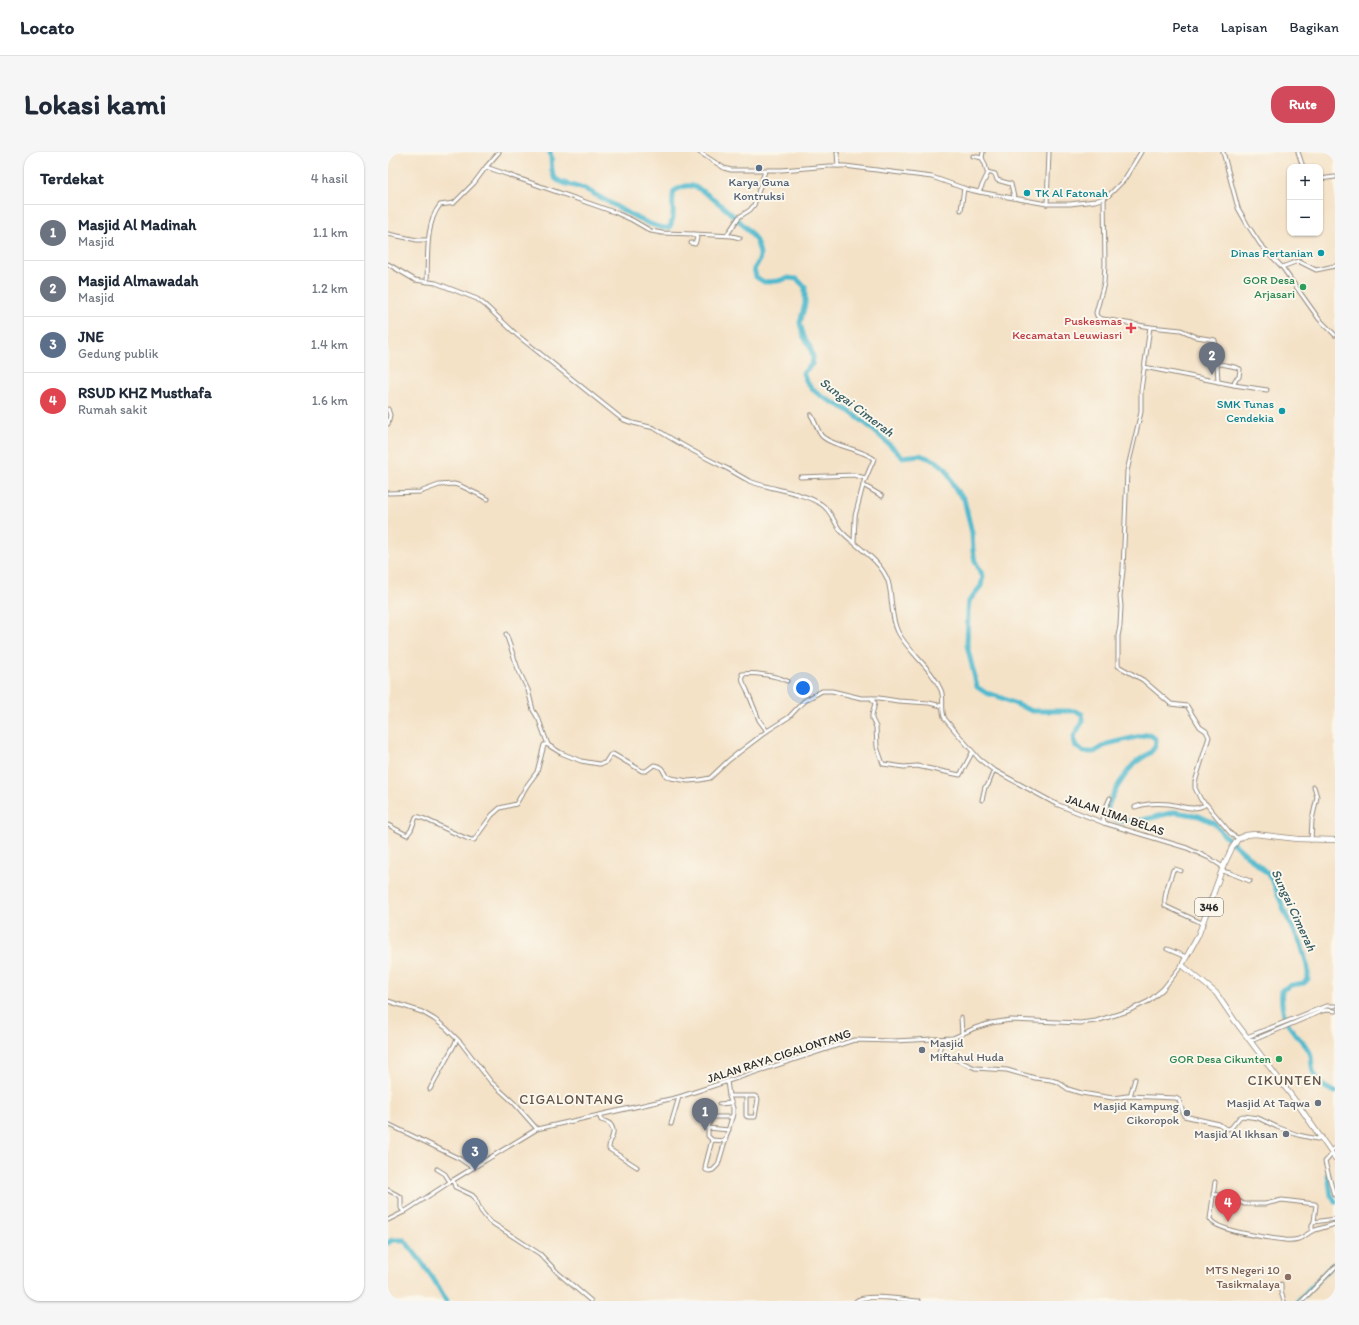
<!DOCTYPE html>
<html lang="id">
<head>
<meta charset="utf-8">
<style>
  body { margin:0; font-family:Itim,sans-serif; background:#f6f6f7; color:#1f2937 }
  .controls { position:absolute; right:12px; top:12px; display:grid; overflow:hidden; border-radius:8px; box-shadow:0 1px 3px #0004 }
  .controls button { width:36px; height:36px; display:grid; place-items:center; padding:0; border:0; border-bottom:1px solid #e0e1e3; background:#fff; color:#1f2937; font:20px sans-serif }
  .you { position:absolute; left:415px; top:536px; width:14px; height:14px; margin:-10px; border:3px solid #fff; border-radius:50%; background:#1a73e8; box-shadow:0 0 0 6px #1a73e833 }
  .badge { display:grid; place-items:center; width:26px; height:26px; border-radius:50%; background:#d1495b; color:#fff; font-size:13px; font-weight:700 }
  .pin { position:absolute; translate:-50% -33px; filter:drop-shadow(0 1px 2px #0008) }
  .pin::after { content:''; position:absolute; top:21px; width:14px; height:12px; background:inherit; clip-path:polygon(0 0,100% 0,50% 100%) }
  .list { margin:0; padding:0; list-style:none }
  h2 { display:flex; justify-content:space-between; align-items:center; height:52px; margin:0; padding:0 16px; font-size:17px }
  h2 small { font-size:13px; font-weight:400; color:#747a83 }
  .list li { display:grid; grid-template-columns:26px 1fr auto; gap:12px; align-items:center; box-sizing:border-box; height:56px; padding:0 16px; border-top:1px solid #e0e1e3 }
  .list b { display:block; font-size:15px; white-space:nowrap }
  .list p { margin:0; font-size:13px; white-space:nowrap; color:#747a83 }
  .list em { font-size:13px; font-style:normal; color:#747a83 }
  .map { position:relative; flex:none; width:947px; height:1149px; overflow:hidden; border-radius:16px }
  header { display:flex; align-items:center; gap:24px; box-sizing:border-box; height:56px; padding:0 20px; background:#fff; border-bottom:1px solid #e0e1e3 }
  header strong { font-size:19px }
  nav { display:flex; gap:22px; margin-inline-start:auto; font-size:14px }
  .intro { display:flex; align-items:center; justify-content:space-between; box-sizing:border-box; height:96px; padding:0 24px }
  h1 { margin:0; font-size:28px }
  .button { padding:10px 18px; border-radius:16px; background:#d1495b; color:#fff; font-size:14px; font-weight:700 }
  main { display:flex; gap:24px; padding:0 24px }
  aside { flex:1; background:#fff; border-radius:16px; box-shadow:0 1px 3px #0004 }
  .map>svg:first-child { display:block }
  .lines { fill:none; stroke-linecap:round; stroke-linejoin:round }
  .river { stroke:#50b9ce; stroke-width:5 }
  .street-casing { stroke:#908679; stroke-width:5 }
  .primary-casing { stroke:#908679; stroke-width:6 }
  .street { stroke:#fff; stroke-width:3 }
  .primary { stroke:#fff; stroke-width:4.5 }
  .service-dot { fill:#5c6f8a; stroke:#fbf7ec; stroke-width:1.5 }
  .culture-dot { fill:#0f9aa8; stroke:#fbf7ec; stroke-width:1.5 }
  .leisure-dot { fill:#2e9e5b; stroke:#fbf7ec; stroke-width:1.5 }
  .health-dot { fill:#e0444e; stroke:#fbf7ec; stroke-width:1.5 }
  .worship-dot { fill:#6b7280; stroke:#fbf7ec; stroke-width:1.5 }
  .education-dot { fill:#8d6e63; stroke:#fbf7ec; stroke-width:1.5 }
  .labels { text-anchor:middle; dominant-baseline:central; stroke-width:4; stroke-linejoin:round; paint-order:stroke }
  .shield { fill:#fbf7ec; stroke:#696865; stroke-width:1 }
  .shield-label { font-size:11px; font-weight:bold; fill:#2b2b2b }
  .service-label { font-size:12px; fill:#4e5e75; stroke:#fbf7ec }
  .culture-label { font-size:12px; fill:#0d838f; stroke:#fbf7ec; text-anchor:end }
  .leisure-label { font-size:12px; fill:#27864d; stroke:#fbf7ec; text-anchor:end }
  .health-label { font-size:12px; fill:#be3a42; stroke:#fbf7ec; text-anchor:end }
  .street-label { font-size:12px; fill:#2b2b2b; stroke:#fbf7ec }
  .worship-label { font-size:12px; fill:#5b616d; stroke:#fbf7ec; text-anchor:end }
  .education-label { font-size:12px; fill:#785e54; stroke:#fbf7ec; text-anchor:end }
  .water-label { font-size:13px; font-style:italic; fill:#385d64; stroke:#fbf7ec }
  .quarter-label { font-size:14px; letter-spacing:1px; fill:#635449; stroke:#fbf7ec }
</style>
</head>
<body>
<header>
<strong>Locato</strong>
<nav><a>Peta</a><a>Lapisan</a><a>Bagikan</a></nav>
</header>
<div class="intro"><h1>Lokasi kami</h1><a class="button">Rute</a></div>
<main>
<aside>
<h2>Terdekat<small>4 hasil</small></h2>
<ul class="list">
<li><span class="badge" style="background:#6b7280">1</span><div><b>Masjid Al Madinah</b><p>Masjid</p></div><em>1.1 km</em></li>
<li><span class="badge" style="background:#6b7280">2</span><div><b>Masjid Almawadah</b><p>Masjid</p></div><em>1.2 km</em></li>
<li><span class="badge" style="background:#5c6f8a">3</span><div><b>JNE</b><p>Gedung publik</p></div><em>1.4 km</em></li>
<li><span class="badge" style="background:#e0444e">4</span><div><b>RSUD KHZ Musthafa</b><p>Rumah sakit</p></div><em>1.6 km</em></li>
</ul>
</aside>
<div class="map">
<svg width="947" height="1149" viewBox="0 0 947 1149">
  <rect width="100%" height="100%" fill="#fbf7ec"/>
  <filter id="ink" filterUnits="userSpaceOnUse"><feTurbulence type="fractalNoise" baseFrequency=".025" numOctaves="2"/><feDisplacementMap in="SourceGraphic" scale="8" xChannelSelector="R" yChannelSelector="G"/><feConvolveMatrix kernelMatrix="1 2 1 2 8 2 1 2 1" color-interpolation-filters="sRGB"/></filter>
  <filter id="wash" filterUnits="userSpaceOnUse"><feTurbulence type="fractalNoise" baseFrequency=".012" numOctaves="4" result="noise"/><feDisplacementMap in="SourceGraphic" scale="16" xChannelSelector="R" yChannelSelector="G"/><feGaussianBlur stdDeviation="0.9" result="paint"/><feColorMatrix in="noise" values="0 0 0 0 0 0 0 0 0 0 0 0 0 0 0 0 0 1.4 0 .05"/><feComposite in="paint" operator="in"/></filter>
  <g filter="url(#wash)">
    <rect width="100%" height="100%" fill="#f4e2c7"/>
    <g class="lines">
      <!-- river -->
      <g class="river">
        <path d="M162,0c3,8 -1,20 6,27 7,6 20,6 29,10 19,9 65,41 84,39 8,-11 1,-24 5,-37 5,-3 12,-6 18,-5 13,3 51,37 60,49 4,4 8,15 8,20 0,5 -3,10 -6,14l2,8 8,5 14,-1 10,-3 9,1 8,8v17l-5,19 4,14 6,10 3,10 -1,7 -9,9c6,20 24,26 41,35 6,3 11,8 17,12 15,11 28,24 41,37l18,-2 16,6 10,8 9,20 9,10 8,34 1,18 2,10 8,15 -2,10 -12,15 -1,10 -1,34 10,42 9,6 11,3 35,15h43l7,3 1,7 -9,15 1,9 9,7h10l13,-8 42,-10 7,5c1,14 -12,16 -21,24 -8,8 -29,38 -27,49 1,2 2,4 3,6l10,3h9l13,-1 32,-8 24,4 15,7 11,13 42,37 7,11 12,31 15,29 7,25v10l-4,4 -13,2 -9,5c-2,17 2,32 15,46 5,5 10,10 13,17 2,4 1,8 2,12 1,14 10,22 23,27"/>
        <polyline points="940,1022 943,1043 947,1050"/>
        <path d="M0,1091l4,-3h12c16,19 31,39 42,61"/>
        <polyline points="910,1149 947,1110"/>
      </g>
    </g>
  </g>
  <g filter="url(#ink)">
    <g class="lines">
      <!-- street casing -->
      <g class="street-casing">
        <g id="street">
          <polyline points="311,0 336,16 343,18 394,18 441,14 457,14 544,25 578,37 591,40 659,52 682,52 707,49 716,46 721,43 736,28 753,0"/>
          <polyline points="449,0 450,14"/>
          <polyline points="835,0 850,56 859,72 872,92 894,115 931,167 947,183"/>
          <polyline points="910,0 915,15"/>
          <polyline points="585,4 594,6 597,12 599,20 607,22 609,28 623,32 626,45"/>
          <polyline points="594,6 595,0"/>
          <polyline points="98,15 111,0"/>
          <polyline points="932,27 947,25"/>
          <polyline points="591,40 600,21"/>
          <path d="M716,46l1,66 -1,19 -8,30c1,5 3,5 7,6l47,8"/>
          <polyline points="659,52 661,0"/>
          <polyline points="573,58 576,36"/>
          <polyline points="0,82 29,88 40,88"/>
          <polyline points="306,82 344,84 352,86"/>
          <polyline points="339,83 351,65 362,58 366,53 377,19"/>
          <path d="M0,112l27,16 21,3 41,16 8,6 32,30 105,84c10,5 21,6 32,9 24,15 49,29 74,41 7,4 14,8 21,12 24,9 50,10 72,23 11,7 12,18 20,27 15,16 39,28 47,50 5,17 2,35 10,51 11,21 33,35 43,58 4,10 -1,20 4,29l34,40 13,10 64,35 48,19 83,25 22,10 14,9"/>
          <polyline points="894,115 910,109 928,118 947,114"/>
          <path d="M39,130c1,-23 -2,-59 13,-77l14,-2 20,-20 12,-16 128,45 18,8 19,11 11,2 32,1 3,4 -2,6 -4,-1"/>
          <polyline points="829,211 830,230"/>
          <polyline points="756,215 846,233 879,238"/>
          <path d="M846,233l1,-5 4,-3 1,-8c-7,-4 -15,-3 -23,-6l-2,-23 -18,-3 -16,-7 -31,-3 -9,63v22l-14,59 -4,99 -3,27 1,9 -1,20 -2,10v30l25,14 28,24 16,2 13,21 6,4 3,6 -14,45v6l6,12 6,5 25,30 8,4"/>
          <polyline points="0,257 2,263 0,272"/>
          <path d="M423,263c4,6 6,14 10,20 7,10 41,14 53,24l-9,21"/>
          <polyline points="412,325 466,323 477,326 467,364 466,390"/>
          <polyline points="475,333 494,344"/>
          <polyline points="0,341 32,340 51,333 66,332 73,334 100,347"/>
          <path d="M118,482l12,35 10,21 5,20 6,10 9,25 13,8 20,8 18,3 6,-1 5,-8 3,-1 29,17h4l8,-6c8,1 9,5 12,11l5,2 17,3 12,-1 10,-2 19,-18 38,-29 22,-14 15,-16 18,-10h10l29,7h18l19,3 31,2 13,3"/>
          <polyline points="484,546 485,549 487,551 484,563 484,567 488,575 489,595 495,612 516,615 529,614 572,623 584,601"/>
          <path d="M379,579l-8,-11 -12,-30 -4,-8 -1,-8c11,-2 36,2 45,7"/>
          <polyline points="594,648 597,635 600,633 606,618"/>
          <path d="M747,655c11,-4 23,-4 34,-3 13,2 26,8 37,0"/>
          <polyline points="716,671 715,662 722,646"/>
          <path d="M0,673l19,10 4,-5 5,-13c4,-1 5,1 9,2 9,4 43,22 49,21l18,-25 8,-7 16,-4 12,-20 9,-12 7,-27 4,-1"/>
          <polyline points="923,688 924,668 929,645 926,635"/>
          <path d="M793,719l-6,-2 -2,1c-3,11 -10,24 -8,36l39,18"/>
          <polyline points="834,719 842,721 862,729"/>
          <polyline points="779,797 798,805"/>
          <polyline points="0,849 34,860 46,867 58,876 73,891 103,930 126,951 149,977"/>
          <polyline points="573,865 574,883"/>
          <polyline points="859,885 938,854 947,854"/>
          <polyline points="555,887 551,899 553,901 587,916 619,918 647,926 663,928 670,930 680,937 693,941 725,946 739,944 788,946 791,948 796,964 831,972 838,977 843,976 852,965 855,964 870,966 889,975 910,983 929,987 934,985"/>
          <polyline points="863,889 934,859 938,858 947,859"/>
          <polyline points="339,929 341,944 345,956 345,962 330,1013 325,1018 321,1019 318,1018 317,1015 324,988 320,984 320,976 341,978"/>
          <polyline points="42,937 69,888"/>
          <polyline points="341,944 367,944 370,947 367,965 360,965 358,964 358,944"/>
          <polyline points="742,944 747,927"/>
          <polyline points="331,952 343,951"/>
          <path d="M211,963l2,5c3,1 7,2 9,4 8,9 -2,17 -1,25l28,18"/>
          <polyline points="0,972 72,1007 85,1016"/>
          <polyline points="283,972 291,945"/>
          <polyline points="320,976 321,972 325,965 344,965"/>
          <polyline points="324,988 338,989"/>
          <polyline points="942,999 947,996"/>
          <polyline points="944,1002 937,1010 946,1043"/>
          <polyline points="49,1017 57,1022 62,1030"/>
          <polyline points="65,1028 67,1035 84,1043 87,1046 93,1059 101,1069 152,1102 170,1121 203,1149"/>
          <path d="M827,1030l-5,37c7,13 60,19 75,21 14,1 16,-2 27,-9v-6l2,-3 21,-3"/>
          <polyline points="0,1038 13,1045 13,1056 16,1060"/>
          <polyline points="825,1042 845,1046 856,1052 877,1052 894,1048 927,1052 928,1053 926,1070"/>
          <polyline points="0,1068 16,1060 62,1030 149,977 291,945 466,888 506,889 565,886 587,876 603,871 623,868 692,871 708,869 740,859 761,849 775,837 794,813"/>
          <polyline points="924,1079 947,1072"/>
          <polyline points="893,1132 893,1140 896,1149"/>
          <path d="M468,1149c8,-8 50,-1 63,0"/>
          <polyline points="914,1149 947,1115"/>
        </g>
      </g>
      <!-- primary casing -->
      <g class="primary-casing">
        <polyline id="primary" points="947,688 910,687 867,682 858,683 850,687 844,696 835,715 810,784 794,813 828,841 847,869 909,951 947,1006"/>
      </g>
      <!-- street -->
      <use href="#street" class="street"/>
      <!-- primary -->
      <use href="#primary" class="primary"/>
    </g>
  </g>
  <!-- markers -->
  <circle class="service-dot" cx="371" cy="16" r="4"/>
  <g class="culture-dot">
    <circle cx="639" cy="41" r="4"/>
    <circle cx="933" cy="101" r="4"/>
    <circle cx="894" cy="259" r="4"/>
  </g>
  <g class="leisure-dot">
    <circle cx="915" cy="135" r="4"/>
    <circle cx="891" cy="907" r="4"/>
  </g>
  <path class="health-dot" d="M741 170h4v4h4v4h-4v4h-4v-4h-4v-4h4z"/>
  <g class="worship-dot">
    <circle cx="534" cy="898" r="4"/>
    <circle cx="930" cy="951" r="4"/>
    <circle cx="799" cy="961" r="4"/>
    <circle cx="898" cy="982" r="4"/>
  </g>
  <circle class="education-dot" cx="900" cy="1125" r="4"/>
  <g class="labels">
    <!-- shield labels -->
    <rect class="shield" x="807" y="746" width="28" height="18" rx="3"/>
    <g class="shield-label">
      <text x="821" y="755">346</text>
    </g>
    <!-- service labels -->
    <g class="service-label">
      <text x="371" y="30">Karya Guna<tspan x="371" dy="14">Kontruksi</tspan></text>
    </g>
    <!-- culture labels -->
    <g class="culture-label">
      <text x="647" y="41" text-anchor="start">TK Al Fatonah</text>
      <text x="925" y="101">Dinas Pertanian</text>
      <text x="886" y="252">SMK Tunas<tspan x="886" dy="14">Cendekia</tspan></text>
    </g>
    <!-- leisure labels -->
    <g class="leisure-label">
      <text x="907" y="128">GOR Desa<tspan x="907" dy="14">Arjasari</tspan></text>
      <text x="883" y="907">GOR Desa Cikunten</text>
    </g>
    <!-- health labels -->
    <g class="health-label">
      <text x="734" y="169">Puskesmas<tspan x="734" dy="14">Kecamatan Leuwiasri</tspan></text>
    </g>
    <!-- street labels -->
    <g class="street-label">
      <text transform="translate(727 663) rotate(19)">JALAN LIMA BELAS</text>
      <text transform="translate(391 904) rotate(-18)">JALAN RAYA CIGALONTANG</text>
    </g>
    <!-- worship labels -->
    <g class="worship-label">
      <text x="542" y="891" text-anchor="start">Masjid<tspan x="542" dy="14">Miftahul Huda</tspan></text>
      <text x="922" y="951">Masjid At Taqwa</text>
      <text x="791" y="954">Masjid Kampung<tspan x="791" dy="14">Cikoropok</tspan></text>
      <text x="890" y="982">Masjid Al Ikhsan</text>
    </g>
    <!-- education labels -->
    <g class="education-label">
      <text x="892" y="1118">MTS Negeri 10<tspan x="892" dy="14">Tasikmalaya</tspan></text>
    </g>
    <!-- water labels -->
    <g class="water-label">
      <text transform="translate(469 255) rotate(37)">Sungai Cimerah</text>
      <text transform="translate(906 758) rotate(65)">Sungai Cimerah</text>
    </g>
    <!-- quarter labels -->
    <g class="quarter-label">
      <text x="897" y="928">CIKUNTEN</text>
      <text x="184" y="947">CIGALONTANG</text>
    </g>
  </g>
</svg>
<div class="controls">
<button>+</button>
<button>−</button>
</div>
<div class="you"></div>
<div class="pin badge" style="left:317px;top:979px;background:#6b7280">1</div>
<div class="pin badge" style="left:824px;top:223px;background:#6b7280">2</div>
<div class="pin badge" style="left:87px;top:1019px;background:#5c6f8a">3</div>
<div class="pin badge" style="left:840px;top:1070px;background:#e0444e">4</div>
</div>
</main>
</body>
</html>
